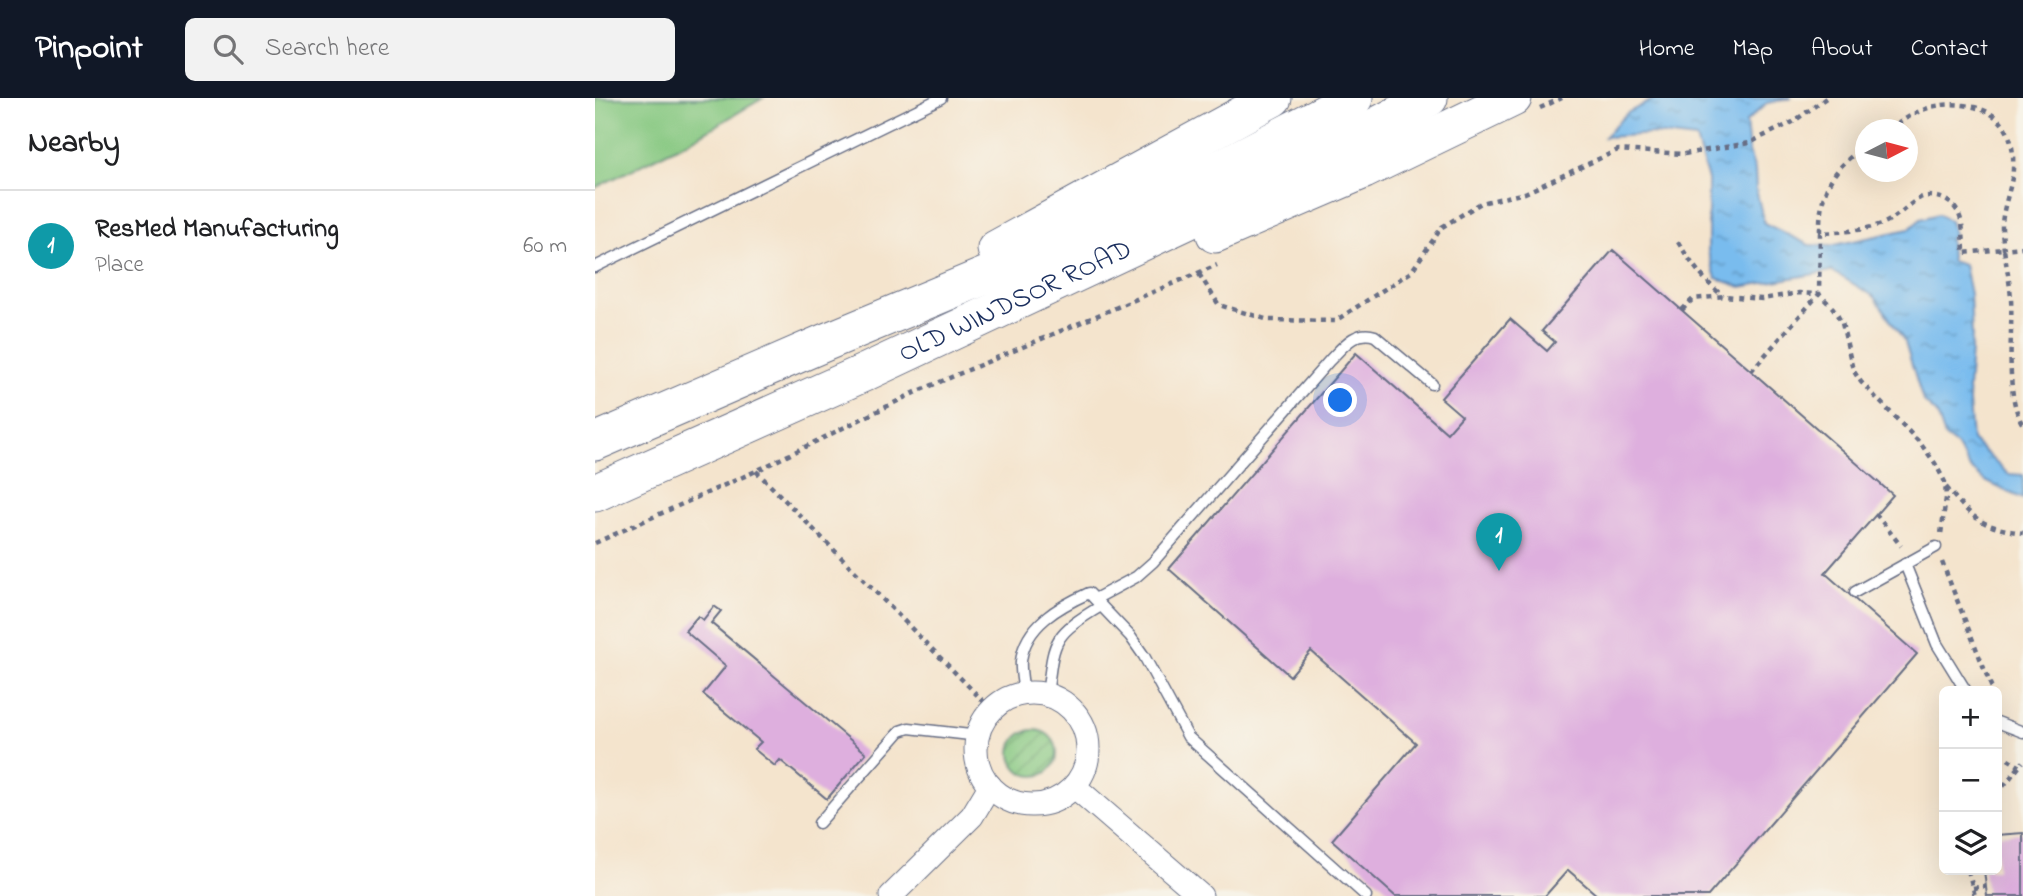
<!DOCTYPE html>
<html lang="en">
<head>
<meta charset="utf-8">
<style>
  body { margin:0; font-family:"Indie Flower",sans-serif; background:#f2f2f2; color:#202124 }
  .controls { position:absolute; right:21px; bottom:21px; display:grid; overflow:hidden; border-radius:10px; box-shadow:0 7px 28px #0002 }
  .controls button { width:63px; height:63px; display:grid; place-items:center; padding:0; border:0; border-bottom:2px solid #e0e0e0; background:#fff; color:#202124; font:35px sans-serif }
  .compass { position:absolute; left:1260px; top:21px; width:63px; height:63px; border-radius:50%; background:#fff; box-shadow:0 7px 28px #0002; rotate:84deg }
  .you { position:absolute; left:746px; top:303px; width:24px; height:24px; margin:-18px; border:5px solid #fff; border-radius:50%; background:#1a73e8; box-shadow:0 0 0 10px #1a73e833 }
  .badge { display:grid; place-items:center; width:46px; height:46px; border-radius:50%; background:#111827; color:#fff; font-size:23px; font-weight:700 }
  .pin { position:absolute; translate:-50% -58px; filter:drop-shadow(0 2px 4px #0008) }
  .pin::after { content:''; position:absolute; top:37px; width:24px; height:21px; background:inherit; clip-path:polygon(0 0,100% 0,50% 100%) }
  .list { margin:0; padding:0; list-style:none }
  h2 { display:flex; justify-content:space-between; align-items:center; height:91px; margin:0; padding:0 28px; font-size:30px }
  h2 small { font-size:23px; font-weight:400; color:#757577 }
  .list li { display:grid; grid-template-columns:46px 1fr auto; gap:21px; align-items:center; box-sizing:border-box; height:112px; padding:0 28px; border-top:2px solid #e0e0e0 }
  .list b { display:block; font-size:26px; white-space:nowrap }
  .list p { margin:0; font-size:23px; white-space:nowrap; color:#757577 }
  .list em { font-size:23px; font-style:normal; color:#757577 }
  .icon { flex:none; width:38px; height:38px; fill:none; stroke:currentColor; stroke-width:2; stroke-linecap:round; stroke-linejoin:round }
  .map { position:relative; flex:none; width:1428px; height:798px; overflow:hidden }
  header { display:flex; align-items:center; gap:42px; box-sizing:border-box; height:98px; padding:0 35px; background:#111827; color:#fff }
  header strong { font-size:33px }
  nav { display:flex; gap:38px; margin-inline-start:auto; font-size:24px }
  .search { width:490px; height:63px; background:#f2f2f2; display:flex; align-items:center; gap:18px; box-sizing:border-box; padding:0 24px; border-radius:10px; color:#757577; font-size:26px }
  main { display:flex }
  aside { flex:1; background:#fff }
  .map>svg:first-child { display:block }
  .park { fill:#86c881; stroke:#507c70; stroke-width:2 }
  .garden { fill:url(#garden-furrows); stroke:#507c70; stroke-width:2 }
  .water { fill:url(#water-ripples); stroke:#4a76a6; stroke-width:2 }
  .building { fill:#deafde }
  .lines { fill:none; stroke-linecap:round; stroke-linejoin:round }
  .service-casing { stroke:#676e85; stroke-width:13 }
  .minor-casing { stroke:#676e85; stroke-width:25 }
  .trunk-casing { stroke:#676e85; stroke-width:39 }
  .path { stroke:#676e85; stroke-width:4.5; stroke-dasharray:5 5; stroke-linecap:butt }
  .service { stroke:#fff; stroke-width:10 }
  .minor { stroke:#fff; stroke-width:23 }
  .trunk { stroke:#fff; stroke-width:37 }
  .labels { text-anchor:middle; dominant-baseline:central; stroke-width:5; stroke-linejoin:round; paint-order:stroke }
  .street-label { font-size:28px; fill:#1b2f5e; stroke:#f7f3e8 }
</style>
</head>
<body>
<header>
<strong>Pinpoint</strong>
<div class="search"><svg class="icon" aria-label="search" viewBox="0 0 24 24"><circle cx="10" cy="10" r="6"/><path d="M15 15l6 6"/></svg>Search here</div>
<nav><a>Home</a><a>Map</a><a>About</a><a>Contact</a></nav>
</header>
<main>
<aside>
<h2>Nearby<small></small></h2>
<ul class="list">
<li><span class="badge" style="background:#0f9aa8">1</span><div><b>ResMed Manufacturing</b><p>Place</p></div><em>60 m</em></li>
</ul>
</aside>
<div class="map">
<svg width="1428" height="798" viewBox="0 0 1428 798">
  <defs>
    <pattern id="garden-furrows" width="10" height="10" patternUnits="userSpaceOnUse" patternTransform="scale(1.75)"><rect width="10" height="10" fill="#86c881"/><path d="M-1 1l2-2M0 10L10 0M9 11l2-2" fill="none" stroke="#6da36d"/></pattern>
    <pattern id="water-ripples" width="26" height="14" patternUnits="userSpaceOnUse" patternTransform="scale(1.75)"><rect width="26" height="14" fill="#79bcee"/><path d="M2 4q2-2 4 0t4 0M15 11q2-2 4 0t4 0" fill="none" stroke="#6299c4"/></pattern>
  </defs>
  <rect width="100%" height="100%" fill="#f7f3e8"/>
  <filter id="ink" filterUnits="userSpaceOnUse"><feTurbulence type="fractalNoise" baseFrequency=".0143" numOctaves="2"/><feDisplacementMap in="SourceGraphic" scale="14" xChannelSelector="R" yChannelSelector="G"/><feConvolveMatrix kernelMatrix="1 2 1 2 8 2 1 2 1" color-interpolation-filters="sRGB"/></filter>
  <filter id="wash" filterUnits="userSpaceOnUse"><feTurbulence type="fractalNoise" baseFrequency=".00686" numOctaves="4" result="noise"/><feDisplacementMap in="SourceGraphic" scale="28" xChannelSelector="R" yChannelSelector="G"/><feGaussianBlur stdDeviation="1.57" result="paint"/><feColorMatrix in="noise" values="0 0 0 0 0 0 0 0 0 0 0 0 0 0 0 0 0 1.4 0 .05"/><feComposite in="paint" operator="in"/></filter>
  <g filter="url(#wash)">
    <rect width="100%" height="100%" fill="#f4e4cd"/>
    <!-- park -->
    <polygon class="park" points="0,0 168,0 98,41 0,90 0,37 2,31 0,27"/>
    <!-- garden -->
    <circle class="garden" cx="439" cy="655" r="23"/>
    <!-- water -->
    <polygon class="water" points="1061,0 1197,0 1172,5 1151,24 1154,54 1160,73 1161,91 1169,125 1214,147 1235,148 1314,131 1326,121 1343,116 1355,123 1359,137 1355,140 1356,163 1369,167 1375,196 1377,238 1373,291 1377,342 1413,376 1428,377 1428,401 1390,383 1375,370 1361,347 1350,339 1342,316 1328,303 1310,244 1280,199 1237,173 1146,189 1121,180 1113,154 1113,82 1101,41 1060,36 1009,39 1032,15"/>
    <g id="blocks">
      <!-- building -->
      <g class="building">
        <polygon points="1018,152 1298,397 1230,475 1322,556 1113,798 1003,798 973,772 950,798 800,798 737,742 821,645 716,553 695,578 574,471 761,255 852,335 867,318 846,300 915,221 952,253 960,244 947,233"/>
        <polygon points="119,508 126,513 116,525 271,655 232,701 185,662 180,668 159,651 166,644 108,596 131,568 90,533 103,518 108,522"/>
        <polygon points="1428,735 1428,798 1392,798 1389,772 1402,772 1402,737"/>
      </g>
    </g>
  </g>
  <g filter="url(#ink)">
    <use href="#blocks" fill-opacity="0" stroke="#676e85" stroke-width="2"/>
    <g class="lines">
      <!-- service casing -->
      <g class="service-casing">
        <g id="service">
          <polyline points="0,169 346,0"/>
          <polyline points="1310,466 1342,546 1371,593"/>
          <polyline points="1260,494 1341,449"/>
          <path d="M500,501l41,-22 17,-15 176,-201c13,-13 26,-32 46,-25l57,48"/>
          <path d="M429,596c-1,-11 -4,-23 -3,-33 4,-36 39,-55 68,-68l41,43 14,20 44,81 178,159"/>
          <path d="M452,598c7,-56 4,-60 54,-90"/>
          <polyline points="1402,624 1428,634"/>
          <polyline points="224,725 305,633 314,630 384,638"/>
        </g>
      </g>
      <!-- minor casing -->
      <g class="minor-casing">
        <g id="minor">
          <circle cx="437" cy="651" r="56"/>
          <polyline points="480,689 606,798"/>
          <polyline points="296,798 377,718 395,688"/>
        </g>
      </g>
      <!-- trunk casing -->
      <g class="trunk-casing">
        <g id="trunk">
          <polyline points="620,136 769,72 918,0"/>
          <polyline points="401,151 678,0"/>
          <polyline points="0,344 231,244 532,119 759,0"/>
          <path id="s1" d="M0,395l271,-121 417,-196 146,-78"/>
        </g>
      </g>
      <!-- path -->
      <g class="path">
        <polyline points="945,10 967,0"/>
        <path d="M1294,32c26,-19 47,-30 80,-24 34,6 46,29 44,63 -1,19 -11,39 -11,58 0,7 1,15 2,22l19,-2"/>
        <path d="M1225,134c-1,-41 12,-63 45,-86"/>
        <path d="M1083,144c13,21 25,38 45,54"/>
        <polyline points="604,176 624,207 674,222 740,223 816,174 847,129 886,105 930,95 1023,52 1089,56 1154,45 1198,24 1231,0"/>
        <polyline points="1087,212 1098,201 1129,198 1167,201 1204,195 1224,196 1238,210 1247,225 1258,272 1266,284 1325,345 1340,365 1350,384 1351,400 1346,436"/>
        <path d="M1156,273l68,-77 1,-61c20,-1 45,-2 64,-10 14,-6 23,-18 36,-25 6,-3 14,-2 21,0 24,9 22,33 23,55l40,-4c2,16 6,33 7,50 2,34 -7,96 12,126"/>
        <polyline points="161,373 397,612"/>
        <path d="M1351,389c26,31 35,40 77,46"/>
        <polyline points="1281,416 1306,448"/>
        <polyline points="0,445 161,373 321,294 622,167"/>
        <polyline points="1347,464 1398,593"/>
        <polyline points="1413,661 1424,668"/>
        <polyline points="1402,696 1428,664"/>
        <polyline points="1373,772 1380,798"/>
        <polyline points="1378,790 1391,788"/>
      </g>
      <!-- service -->
      <use href="#service" class="service"/>
      <!-- minor -->
      <use href="#minor" class="minor"/>
      <!-- trunk -->
      <use href="#trunk" class="trunk"/>
    </g>
  </g>
  <g class="labels">
    <!-- street labels -->
    <g class="street-label">
      <text stroke="none"><textPath href="#s1" startOffset="462">OLD WINDSOR ROAD</textPath></text>
    </g>
  </g>
</svg>
<div class="controls">
<button>+</button>
<button>−</button>
<button><svg class="icon" aria-label="layers" viewBox="0 0 24 24"><path d="M12 4l9 5-9 5-9-5zM3 14l9 5 9-5"/></svg></button>
</div>
<svg class="compass" viewBox="-18 -18 36 36"><path d="M0-13l5 13h-10z" fill="#e53935"/><path d="M0 13l5-13h-10z" fill="#757577"/></svg>
<div class="you"></div>
<div class="pin badge" style="left:904px;top:473px;background:#0f9aa8">1</div>
</div>
</main>
</body>
</html>
